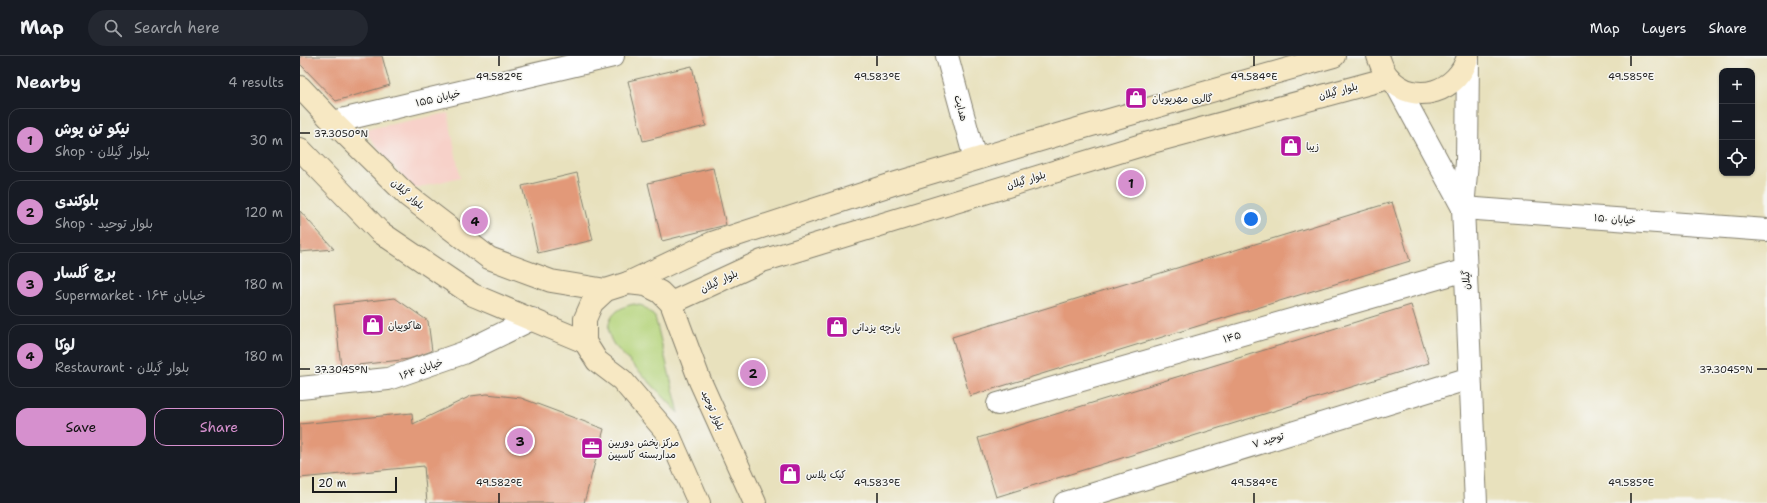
<!DOCTYPE html>
<html lang="en">
<head>
<meta charset="utf-8">
<style>
  body { margin:0; font-family:"Shantell Sans","Playpen Sans Arabic",sans-serif; background:#242831; color:#f1f3f6 }
  .controls { position:absolute; right:12px; top:12px; display:grid; overflow:hidden; border-radius:8px; box-shadow:0 1px 3px #0004 }
  .controls button { width:36px; height:36px; display:grid; place-items:center; padding:0; border:0; border-bottom:1px solid #363941; background:#171b24; color:#f1f3f6; font:20px sans-serif }
  .scale { position:absolute; left:12px; bottom:10px; width:85px; box-sizing:border-box; padding-left:4px; border:2px solid #1c1c1c; border-top:0; font-size:11px; line-height:14px; white-space:nowrap; color:#1c1c1c; -webkit-text-stroke:3px #f6f6f2; paint-order:stroke }
  .you { position:absolute; left:951px; top:163px; width:14px; height:14px; margin:-10px; border:3px solid #fff; border-radius:50%; background:#1a73e8; box-shadow:0 0 0 6px #1a73e833 }
  .badge { display:grid; place-items:center; width:26px; height:26px; border-radius:50%; background:#d690ce; color:#111; font-size:13px; font-weight:700 }
  .pin { position:absolute; translate:-50% -50%; border:2px solid #fff; box-shadow:0 1px 4px #0006 }
  .list { margin:0; padding:0; list-style:none }
  h2 { display:flex; justify-content:space-between; align-items:center; height:52px; margin:0; padding:0 16px; font-size:17px }
  h2 small { font-size:13px; font-weight:400; color:#9ea1a6 }
  .list li { display:grid; grid-template-columns:26px 1fr auto; gap:12px; align-items:center; box-sizing:border-box; height:64px; margin:0 8px 8px; padding:0 8px; border:1px solid #363941; border-radius:12px }
  .list b { display:block; font-size:15px; white-space:nowrap }
  .list p { margin:0; font-size:13px; white-space:nowrap; color:#9ea1a6 }
  .list em { font-size:13px; font-style:normal; color:#9ea1a6 }
  .actions { display:flex; gap:8px; padding:12px 16px }
  .actions a { flex:1; padding:9px 0; border:1px solid #d690ce; border-radius:12px; text-align:center; font-size:14px; color:#d690ce }
  .actions .main { background:#d690ce; color:#111 }
  .icon { flex:none; width:22px; height:22px; fill:none; stroke:currentColor; stroke-width:2; stroke-linecap:round; stroke-linejoin:round }
  .map { position:relative; flex:none; width:1467px; height:447px; overflow:hidden }
  header { display:flex; align-items:center; gap:24px; box-sizing:border-box; height:56px; padding:0 20px; background:#171b24; border-bottom:1px solid #363941 }
  header strong { font-size:19px }
  nav { display:flex; gap:22px; margin-inline-start:auto; font-size:14px }
  .search { width:280px; height:36px; background:#242831; display:flex; align-items:center; gap:10px; box-sizing:border-box; padding:0 14px; border-radius:22px; color:#9ea1a6; font-size:15px }
  main { display:flex }
  aside { flex:1; background:#171b24 }
  .map>svg:first-child { display:block }
  .built { fill:#f7d1c9 }
  .green { fill:#b5d47b; stroke:#68784c }
  .building { fill:#e29979 }
  .lines { fill:none; stroke-linecap:round; stroke-linejoin:round }
  .minor-casing { stroke:#827e6c; stroke-width:24 }
  .secondary-casing { stroke:#827e6c; stroke-width:24 }
  .minor { stroke:#fff; stroke-width:22 }
  .secondary { stroke:#f7e8c3; stroke-width:22 }
  .ticks { fill:none; stroke:#1c1c1c; stroke-width:1.5 }
  .labels { text-anchor:middle; dominant-baseline:central; stroke-width:3; stroke-linejoin:round; paint-order:stroke }
  .street-label { font-size:10px; fill:#1c1c1c; stroke:#f6f6f2 }
  .poi-label { font-size:10px; fill:#1c1c1c; stroke:#f6f6f2; text-anchor:start }
  .ticks-label { font-size:10px; text-anchor:middle; fill:#1c1c1c; stroke:#f6f6f2; stroke-width:3; stroke-linejoin:round; paint-order:stroke }
</style>
</head>
<body>
<header>
<strong>Map</strong>
<div class="search"><svg class="icon" aria-label="search" viewBox="0 0 24 24"><circle cx="10" cy="10" r="6"/><path d="M15 15l6 6"/></svg>Search here</div>
<nav><a>Map</a><a>Layers</a><a>Share</a></nav>
</header>
<main>
<aside>
<h2>Nearby<small>4 results</small></h2>
<ul class="list">
<li><span class="badge">1</span><div><b>نیکو تن پوش</b><p>Shop · بلوار گیلان</p></div><em>30 m</em></li>
<li><span class="badge">2</span><div><b>بلوکندی</b><p>Shop · بلوار توحید</p></div><em>120 m</em></li>
<li><span class="badge">3</span><div><b>برج گلسار</b><p>Supermarket · ۱۶۴ خیابان</p></div><em>180 m</em></li>
<li><span class="badge">4</span><div><b>لوکا</b><p>Restaurant · بلوار گیلان</p></div><em>180 m</em></li>
</ul>
<div class="actions"><a class="main">Save</a><a>Share</a></div>
</aside>
<div class="map">
<svg width="1467" height="447" viewBox="0 0 1467 447">
  <rect width="100%" height="100%" fill="#f6f6f2"/>
  <filter id="ink" filterUnits="userSpaceOnUse"><feTurbulence type="fractalNoise" baseFrequency=".025" numOctaves="2"/><feDisplacementMap in="SourceGraphic" scale="8" xChannelSelector="R" yChannelSelector="G"/><feConvolveMatrix kernelMatrix="1 2 1 2 8 2 1 2 1" color-interpolation-filters="sRGB"/></filter>
  <filter id="wash" filterUnits="userSpaceOnUse"><feTurbulence type="fractalNoise" baseFrequency=".012" numOctaves="4" result="noise"/><feDisplacementMap in="SourceGraphic" scale="16" xChannelSelector="R" yChannelSelector="G"/><feGaussianBlur stdDeviation="0.9" result="paint"/><feColorMatrix in="noise" values="0 0 0 0 0 0 0 0 0 0 0 0 0 0 0 0 0 1.4 0 .05"/><feComposite in="paint" operator="in"/></filter>
  <g filter="url(#wash)">
    <rect width="100%" height="100%" fill="#e8e1bd"/>
    <!-- built -->
    <polygon class="built" points="148,57 160,121 113,133 63,74"/>
    <!-- green -->
    <path class="green" d="M334,248l9,2 12,11 24,96 -65,-68c-13,-20 -2,-37 20,-41z"/>
    <g id="blocks">
      <!-- building -->
      <g class="building">
        <polygon points="0,0 82,0 90,29 36,45 0,8"/>
        <polygon points="392,10 406,70 343,85 328,25"/>
        <polygon points="413,112 426,169 362,185 348,127"/>
        <polygon points="277,117 293,184 238,197 222,130"/>
        <polygon points="1092,146 1110,205 670,340 652,281"/>
        <polygon points="0,155 34,193 0,196"/>
        <polygon points="95,242 128,265 132,295 109,303 41,311 34,249"/>
        <polygon points="1111,249 1129,307 696,441 678,382"/>
        <polygon points="187,338 221,342 304,373 284,447 127,447 124,410 0,422 0,368 112,357 113,368 171,340"/>
      </g>
    </g>
  </g>
  <g filter="url(#ink)">
    <use href="#blocks" fill-opacity="0" stroke="#827e6c" stroke-width="1"/>
    <g class="lines">
      <!-- minor casing -->
      <g class="minor-casing">
        <g id="minor">
          <polyline points="647,0 675,103"/>
          <polyline points="1168,1 1167,106 1163,152 1176,447"/>
          <polyline points="1097,30 1163,152"/>
          <polyline points="33,66 313,0"/>
          <polyline points="1163,152 1467,174"/>
          <polyline points="0,332 88,323 163,297 232,263"/>
          <polyline points="698,348 1166,214"/>
          <polyline points="765,447 1170,322"/>
        </g>
      </g>
      <!-- secondary casing -->
      <g class="secondary-casing">
        <g id="secondary">
          <path d="M1078,0c3,8 5,16 11,22 26,29 70,13 79,-22"/>
          <polyline points="0,31 33,66 108,140 189,202 251,225 306,234"/>
          <polyline points="0,93 80,176 173,239 285,286"/>
          <polyline points="328,227 412,187 593,128 774,74 1034,0"/>
          <polyline points="371,247 462,205 845,88 1089,22"/>
          <polyline points="399,447 369,379 322,324 297,305 285,286 285,263 292,247 306,234 328,227 346,229 360,236 371,247 400,325 455,447"/>
        </g>
      </g>
      <!-- minor -->
      <use href="#minor" class="minor"/>
      <!-- secondary -->
      <use href="#secondary" class="secondary"/>
    </g>
  </g>
  <!-- ticks -->
  <path class="ticks" d="M199,0v10M577,0v10M954,0v10M1331,0v10M0,77h10M0,313h10M1457,313h10M199,437v10M577,437v10M954,437v10M1331,437v10"/>
  <!-- icons -->
  <defs>
    <g id="shop-square" transform="scale(1.15)"><rect x="-9" y="-9" width="18" height="18" rx="4" fill="#b5179e" stroke="#f6f6f2"/><path d="M-5-2.5h2.3a2.7 3.5 0 0 1 5.4 0H5L5.5 6h-11ZM-1.5-2.5h3a1.5 2.3 0 0 0-3 0Z" fill="#fff"/></g>
    <g id="office-square" transform="scale(1.15)"><rect x="-9" y="-9" width="18" height="18" rx="4" fill="#b5179e" stroke="#f6f6f2"/><path d="M-6-3h4V-5.5h4V-3h4V5H-6ZM-1-4.5V-3h2v-1.5ZM-6 0V1H6V0Z" fill="#fff"/></g>
  </defs>
  <g fill-rule="evenodd">
    <use href="#shop-square" x="836" y="42"/>
    <use href="#shop-square" x="991" y="90"/>
    <use href="#shop-square" x="73" y="269"/>
    <use href="#shop-square" x="537" y="271"/>
    <use href="#office-square" x="292" y="392"/>
    <use href="#shop-square" x="490" y="418"/>
  </g>
  <g class="labels">
    <!-- street labels -->
    <g class="street-label">
      <text transform="translate(1038 35) rotate(-15)">بلوار گیلان</text>
      <text transform="translate(138 42) rotate(-13)">خیابان ۱۵۵</text>
      <text transform="translate(661 52) rotate(75)">هدایت</text>
      <text transform="translate(726 124) rotate(-17)">بلوار گیلان</text>
      <text transform="translate(108 138) rotate(41)">بلوار گیلان</text>
      <text transform="translate(1315 163) rotate(4)">خیابان ۱۵۰</text>
      <text transform="translate(1166 224) rotate(-92)">گیلان</text>
      <text transform="translate(419 225) rotate(-25)">بلوار گیلان</text>
      <text transform="translate(932 281) rotate(-16)">۱۴۵</text>
      <text transform="translate(121 313) rotate(-19)">۱۶۴ خیابان</text>
      <text transform="translate(413 354) rotate(66)">بلوار توحید</text>
      <text transform="translate(968 384) rotate(-17)">توحید ۷</text>
    </g>
    <!-- poi labels -->
    <g class="poi-label">
      <text x="852" y="42">گالری مهرپویان</text>
      <text x="1006" y="90">زیبا</text>
      <text x="88" y="269">هاکوپیان</text>
      <text x="552" y="271">پارچه یزدانی</text>
      <text x="308" y="386">مرکز پخش دوربین<tspan x="308" dy="12">مداربسته کاسپین</tspan></text>
      <text x="506" y="418">کیک پلاس</text>
    </g>
  </g>
  <g class="ticks-label">
    <text x="199" y="24">49.582°E</text>
    <text x="577" y="24">49.583°E</text>
    <text x="954" y="24">49.584°E</text>
    <text x="1331" y="24">49.585°E</text>
    <text x="41" y="81">37.3050°N</text>
    <text x="41" y="317">37.3045°N</text>
    <text x="1426" y="317">37.3045°N</text>
    <text x="199" y="430">49.582°E</text>
    <text x="577" y="430">49.583°E</text>
    <text x="954" y="430">49.584°E</text>
    <text x="1331" y="430">49.585°E</text>
  </g>
</svg>
<div class="controls">
<button>+</button>
<button>−</button>
<button><svg class="icon" aria-label="locate" viewBox="0 0 24 24"><circle cx="12" cy="12" r="6"/><path d="M12 2v4M12 18v4M2 12h4M18 12h4"/></svg></button>
</div>
<div class="scale">20 m</div>
<div class="you"></div>
<div class="pin badge" style="left:831px;top:127px">1</div>
<div class="pin badge" style="left:453px;top:317px">2</div>
<div class="pin badge" style="left:220px;top:385px">3</div>
<div class="pin badge" style="left:175px;top:165px">4</div>
</div>
</main>
</body>
</html>
